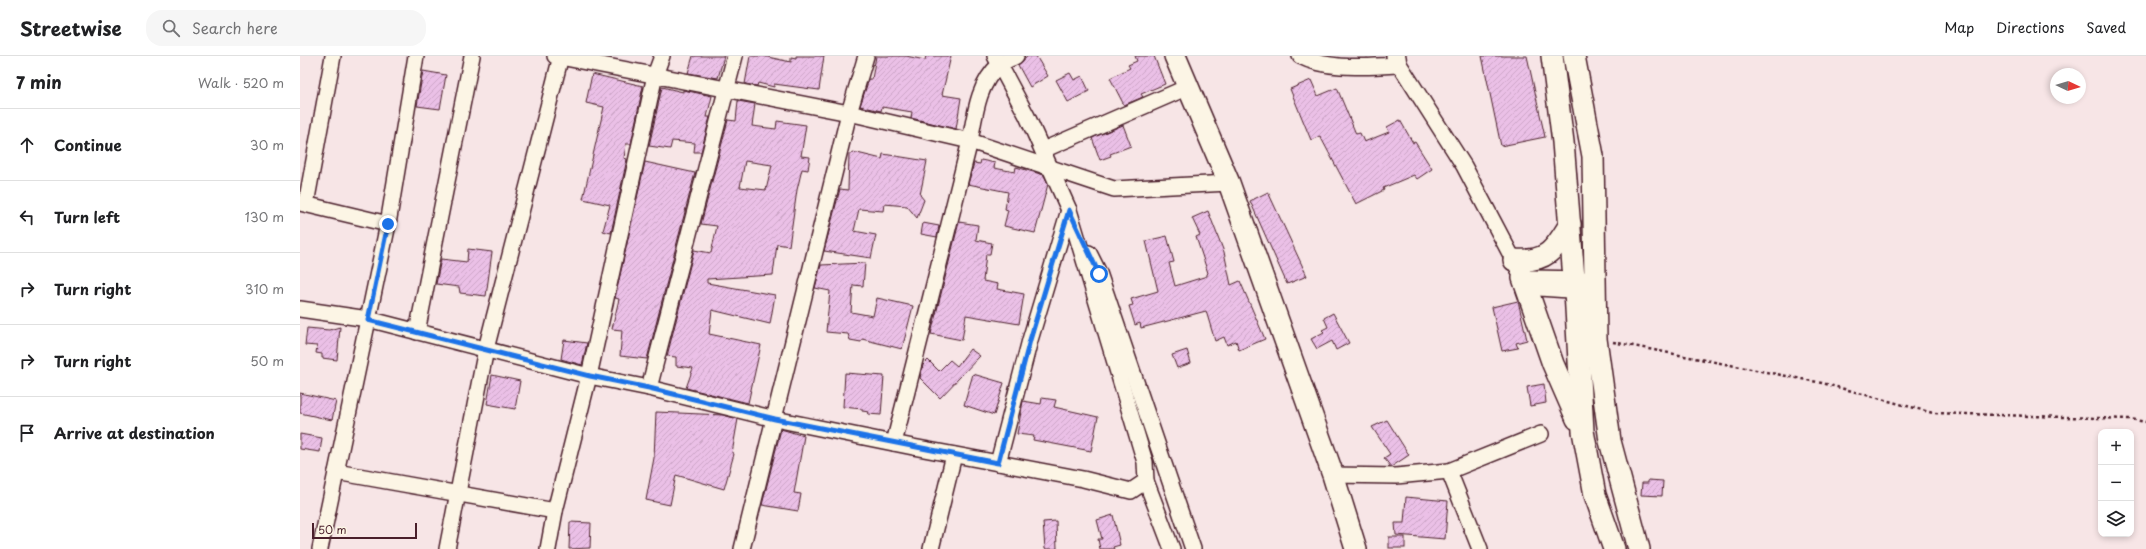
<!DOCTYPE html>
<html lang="en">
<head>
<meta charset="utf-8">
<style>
  body { margin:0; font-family:"Playpen Sans",sans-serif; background:#f6f6f6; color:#202124 }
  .controls { position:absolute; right:12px; bottom:12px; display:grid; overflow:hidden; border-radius:8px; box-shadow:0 2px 6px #0003 }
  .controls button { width:36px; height:36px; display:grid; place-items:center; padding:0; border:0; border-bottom:1px solid #e0e0e0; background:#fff; color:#202124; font:20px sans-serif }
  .compass { position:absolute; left:1750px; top:12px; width:36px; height:36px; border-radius:50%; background:#fff; box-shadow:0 2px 6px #0003; rotate:94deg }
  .scale { position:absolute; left:12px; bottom:10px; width:105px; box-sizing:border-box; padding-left:4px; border:2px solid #4a1f2b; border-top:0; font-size:11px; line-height:14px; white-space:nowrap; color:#4a1f2b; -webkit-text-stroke:3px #fcf5e5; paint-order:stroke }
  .stop { position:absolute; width:12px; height:12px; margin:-9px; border:3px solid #1a73e8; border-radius:50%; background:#fff }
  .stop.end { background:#1a73e8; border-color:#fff; box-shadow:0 1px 4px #0008 }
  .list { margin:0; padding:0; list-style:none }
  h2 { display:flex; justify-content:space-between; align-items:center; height:52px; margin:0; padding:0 16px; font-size:17px }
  h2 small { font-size:13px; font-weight:400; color:#757577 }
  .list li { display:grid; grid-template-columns:26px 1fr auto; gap:12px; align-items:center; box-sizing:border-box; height:72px; padding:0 16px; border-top:1px solid #e0e0e0 }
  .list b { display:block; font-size:15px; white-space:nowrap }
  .list em { font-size:13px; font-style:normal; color:#757577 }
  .icon { flex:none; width:22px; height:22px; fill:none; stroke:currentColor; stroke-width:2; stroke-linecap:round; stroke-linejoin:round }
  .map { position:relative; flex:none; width:1846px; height:493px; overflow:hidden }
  header { display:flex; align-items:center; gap:24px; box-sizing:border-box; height:56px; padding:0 20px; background:#fff; border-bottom:1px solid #e0e0e0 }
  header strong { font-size:19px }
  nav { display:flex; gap:22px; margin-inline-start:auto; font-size:14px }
  .search { width:280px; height:36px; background:#f6f6f6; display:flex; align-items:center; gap:10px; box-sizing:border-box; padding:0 14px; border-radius:16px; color:#757577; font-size:15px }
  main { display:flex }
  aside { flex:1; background:#fff }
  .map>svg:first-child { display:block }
  .building { fill:url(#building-hatch); stroke:#4a1f2b; fill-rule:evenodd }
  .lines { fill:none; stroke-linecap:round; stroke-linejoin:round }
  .street-casing { stroke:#4a1f2b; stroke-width:18 }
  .secondary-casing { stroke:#4a1f2b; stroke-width:24 }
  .path { stroke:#4a1f2b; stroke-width:2.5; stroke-dasharray:3 3; stroke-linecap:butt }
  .street { stroke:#fcf5e5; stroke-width:15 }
  .secondary { stroke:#fcf5e5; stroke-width:21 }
  .route { stroke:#1a73e8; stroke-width:5 }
</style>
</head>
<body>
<header>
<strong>Streetwise</strong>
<div class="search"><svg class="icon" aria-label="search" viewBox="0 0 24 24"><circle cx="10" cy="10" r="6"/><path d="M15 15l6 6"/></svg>Search here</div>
<nav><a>Map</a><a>Directions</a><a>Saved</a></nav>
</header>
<main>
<aside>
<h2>7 min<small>Walk · 520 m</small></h2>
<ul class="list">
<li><svg class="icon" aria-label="ahead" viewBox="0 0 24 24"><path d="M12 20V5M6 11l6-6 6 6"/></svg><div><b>Continue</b></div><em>30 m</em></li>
<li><svg class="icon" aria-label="left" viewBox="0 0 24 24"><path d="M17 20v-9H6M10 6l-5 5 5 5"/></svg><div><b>Turn left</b></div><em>130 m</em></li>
<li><svg class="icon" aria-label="right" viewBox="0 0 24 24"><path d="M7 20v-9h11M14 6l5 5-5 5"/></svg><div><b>Turn right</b></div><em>310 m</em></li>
<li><svg class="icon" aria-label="right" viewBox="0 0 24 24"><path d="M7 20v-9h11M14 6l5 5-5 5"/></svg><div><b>Turn right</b></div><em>50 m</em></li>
<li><svg class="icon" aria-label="arrive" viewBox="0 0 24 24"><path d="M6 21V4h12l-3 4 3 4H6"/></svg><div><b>Arrive at destination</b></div></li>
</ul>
</aside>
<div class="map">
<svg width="1846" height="493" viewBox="0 0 1846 493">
  <defs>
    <pattern id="building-hatch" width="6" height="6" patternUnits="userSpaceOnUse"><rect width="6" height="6" fill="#ebc0e7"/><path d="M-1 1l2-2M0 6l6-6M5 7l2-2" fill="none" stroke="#cba5c6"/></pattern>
  </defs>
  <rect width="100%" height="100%" fill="#f7e5e6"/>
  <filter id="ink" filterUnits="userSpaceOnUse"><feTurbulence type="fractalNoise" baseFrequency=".025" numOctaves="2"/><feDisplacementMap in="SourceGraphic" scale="8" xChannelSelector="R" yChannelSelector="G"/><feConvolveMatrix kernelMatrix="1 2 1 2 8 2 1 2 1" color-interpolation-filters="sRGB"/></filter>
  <g filter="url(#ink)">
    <!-- building -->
    <g class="building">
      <polygon points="393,0 424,0 418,22 388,17"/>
      <polygon points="450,0 463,0 491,6 491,1 496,2 496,0 524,0 519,34 474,28 474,31 458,27 457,30 445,28"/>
      <polygon points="576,0 606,0 625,4 626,0 651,0 642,39 661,42 656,73 611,62 612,56 582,51 581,55 560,50 569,23 572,23"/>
      <polygon points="728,0 736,0 748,20 730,31 718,9"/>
      <polygon points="835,0 854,0 865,28 841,38 843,41 824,49 810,22 830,12 828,9 837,5"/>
      <polygon points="1182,0 1227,0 1245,81 1201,90"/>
      <polygon points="123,15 146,19 140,53 117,50"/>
      <polygon points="770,17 774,24 782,20 789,35 768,46 756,24"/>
      <polygon points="292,18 343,30 331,88 326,88 324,102 327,103 311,177 303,175 310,149 283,143 304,51 286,47"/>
      <polygon points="1011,24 1018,40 1037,32 1056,78 1060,77 1064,86 1089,76 1087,71 1100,64 1113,87 1115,86 1132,113 1117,123 1114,119 1083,132 1084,134 1056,148 1020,80 1011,84 990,33"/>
      <polygon points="362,31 383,36 383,34 412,40 407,61 410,61 401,96 394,96 395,87 372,85 370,93 349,90"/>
      <path d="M438,45l17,3 -3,22 24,3 1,-8 29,4 -5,31 9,1 -2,13 -6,-1 -5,21 -8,56 -12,-2 -4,31 -66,4v4l68,12 -5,29 -58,-14 -3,24 52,11 -13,58 -62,-15 7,-20 -17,-2v-9l-9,-1 27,-106 17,3 6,-27 -16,-2 27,-104 8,1zM445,105l27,4 -6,25 -26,-3z"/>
      <polygon points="823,69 831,90 810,98 811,100 800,104 792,82"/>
      <polygon points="553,96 582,103 583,98 627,105 620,139 624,144 617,162 607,150 584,148 583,155 559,153 554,175 576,179 571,202 524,195 540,133 548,134 549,98 552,98"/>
      <polygon points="681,104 695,107 694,112 715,116 716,111 744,119 748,128 735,177 704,170 708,154 705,153 708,136 668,128 674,107 680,108"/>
      <polygon points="345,106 395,117 347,303 320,300 322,274 312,273 319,243 315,242"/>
      <polygon points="968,136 1007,220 987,228 950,145"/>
      <polygon points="908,155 924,196 931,229 940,225 965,283 939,294 936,285 927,289 924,281 915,285 906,255 841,272 840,267 835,269 829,250 833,249 831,243 858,235 846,185 867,180 874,206 869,207 875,230 907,220 907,218 908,217 896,181 900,179 892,162"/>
      <polygon points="659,166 678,169 676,184 692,187 690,198 686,198 683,225 698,228 697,233 724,238 719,268 666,259 662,284 631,278"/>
      <polygon points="623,167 639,170 637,181 621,178"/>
      <polygon points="168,193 192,196 186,240 160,237 159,231 136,228 141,203 167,206"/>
      <polygon points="565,207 563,230 553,229 551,256 573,260 577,242 613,250 602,293 562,283 561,286 550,284 548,278 526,276 530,235 515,232 521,209"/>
      <polygon points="1218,245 1227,284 1216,287 1218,292 1202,295 1192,251"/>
      <polygon points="1033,257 1049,287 1036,294 1032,285 1017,293 1011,283 1024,276 1022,274 1028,271 1024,262"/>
      <polygon points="40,271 37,304 22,302 22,298 16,297 17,290 5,289 7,272 29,274"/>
      <polygon points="264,284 287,287 282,309 261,303"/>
      <polygon points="670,293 680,300 640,342 620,322 623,309 628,304 639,315 650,304 657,310"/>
      <polygon points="887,294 891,307 877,312 872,299"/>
      <polygon points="545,317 584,320 581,359 568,358 569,356 562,355 562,353 543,351"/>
      <polygon points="673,318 704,327 694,359 664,349"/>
      <polygon points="192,319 220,325 215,353 187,348"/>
      <polygon points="1244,328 1246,347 1230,350 1227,331"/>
      <polygon points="0,337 36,345 32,364 0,357"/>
      <polygon points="742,342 756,344 754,351 798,361 791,395 733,384 734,380 717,378 723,345 741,348"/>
      <polygon points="356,356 423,359 438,363 432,397 434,398 424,433 376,419 370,449 346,444 354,402"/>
      <polygon points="1087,364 1109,399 1091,411 1084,402 1090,398 1072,371"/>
      <polygon points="481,373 504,380 494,437 501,438 498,455 462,449"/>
      <polygon points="0,378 22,382 20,396 0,393"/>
      <polygon points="1348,424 1363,425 1362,440 1341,439 1342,427 1348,427"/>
      <polygon points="1106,441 1148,445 1145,483 1096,479 1095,467 1104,467"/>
      <polygon points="813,459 820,489 813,491 814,493 800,493 798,483 802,483 797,464"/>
      <polygon points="756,465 757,493 745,493 743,466"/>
      <polygon points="270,466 291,467 290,492 269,493"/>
      <rect x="1089" y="481" width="16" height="11"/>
    </g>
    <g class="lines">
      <!-- street casing -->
      <g class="street-casing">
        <g id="street">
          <polyline points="255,0 549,57 670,85 814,133 929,127"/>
          <path d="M1000,0c29,15 68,10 99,9l-1,-8"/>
          <polyline points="1094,0 1164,110 1223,222 1239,232 1284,235"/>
          <polyline points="743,94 888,31"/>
          <polyline points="0,147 88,168"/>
          <polyline points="6,148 33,0"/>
          <polyline points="789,197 799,217 893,493"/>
          <polyline points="1232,222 1284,223"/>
          <polyline points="0,253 68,263 289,320 349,332 475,363 613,391 783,423 831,435 846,425 845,406 769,154 727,60 695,0"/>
          <polyline points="117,276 172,0"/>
          <polyline points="349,332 435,0"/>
          <path d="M594,387l76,-302c5,-27 8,-57 29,-76 5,-4 12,-6 17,-9"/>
          <polyline points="698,407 730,284 769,154"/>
          <polyline points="1149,415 1180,493"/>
          <polyline points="36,416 255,455"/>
          <polyline points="1033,419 1096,420 1149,415 1241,378"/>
          <polyline points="846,425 872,493"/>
          <polyline points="20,493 88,168 116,0"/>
          <polyline points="147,493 186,293 261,0"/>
          <polyline points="248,493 255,455 289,320 355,19 362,0"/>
          <polyline points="442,493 549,57 566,0"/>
          <polyline points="631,493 654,399"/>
        </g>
      </g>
      <!-- secondary casing -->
      <g class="secondary-casing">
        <g id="secondary">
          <polyline points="875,0 929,127 1033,419 1056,493"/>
          <polyline points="1252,0 1263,86 1275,235 1283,375 1295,439 1314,493"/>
          <polyline points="1274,0 1293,100 1296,283 1310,385 1339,493"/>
          <path d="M1214,204c33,3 41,-11 56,-36"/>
          <polyline points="1223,222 1253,308 1277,363"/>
        </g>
      </g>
      <!-- path -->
      <polyline class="path" points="1313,286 1522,327 1633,357 1830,363 1846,366"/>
      <!-- street -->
      <use href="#street" class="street"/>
      <!-- secondary -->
      <use href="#secondary" class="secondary"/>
    </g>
  </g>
  <g class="lines" filter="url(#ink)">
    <!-- route -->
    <polyline class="route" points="88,168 68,264 290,320 349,332 475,363 698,407 730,284 769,154 799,218"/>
  </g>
</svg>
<div class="controls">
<button>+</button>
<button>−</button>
<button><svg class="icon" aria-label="layers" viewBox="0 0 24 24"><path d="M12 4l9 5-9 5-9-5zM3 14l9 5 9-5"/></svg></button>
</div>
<svg class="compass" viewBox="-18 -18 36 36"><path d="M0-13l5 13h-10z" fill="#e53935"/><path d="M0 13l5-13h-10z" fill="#757577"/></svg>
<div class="scale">50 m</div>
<div class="stop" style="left:799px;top:218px"></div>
<div class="stop end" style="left:88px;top:168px"></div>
</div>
</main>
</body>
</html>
